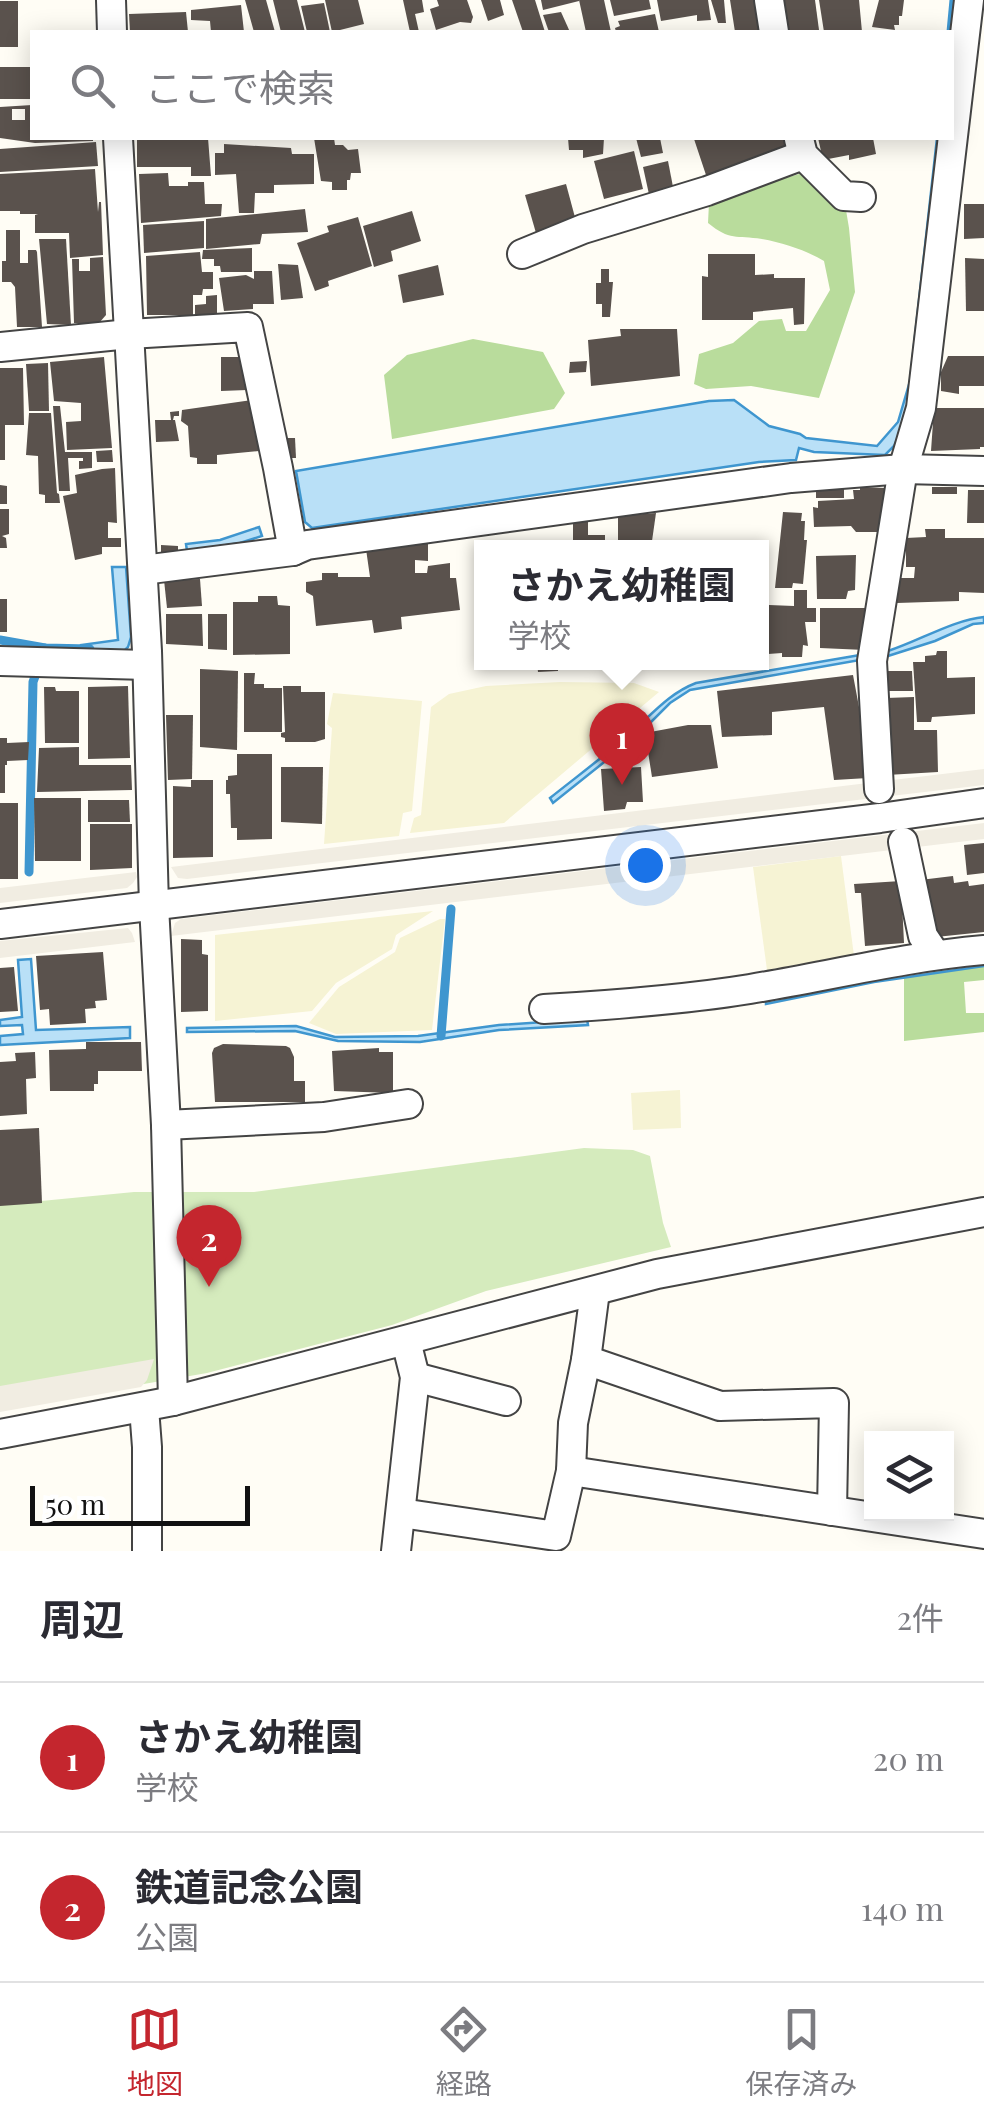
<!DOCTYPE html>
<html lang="ja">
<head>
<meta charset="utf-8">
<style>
  body { margin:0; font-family:"Playfair Display","Noto Sans JP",serif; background:#f7f7f7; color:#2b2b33 }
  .controls { position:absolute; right:30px; bottom:30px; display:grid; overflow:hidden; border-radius:0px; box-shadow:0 5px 25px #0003 }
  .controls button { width:90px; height:90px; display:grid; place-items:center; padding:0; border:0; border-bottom:2px solid #e1e1e2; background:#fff; color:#2b2b33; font:50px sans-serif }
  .scale { position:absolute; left:30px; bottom:25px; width:220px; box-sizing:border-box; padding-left:10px; border:5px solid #111; border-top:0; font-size:28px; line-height:35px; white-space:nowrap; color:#111; -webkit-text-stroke:8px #fff; paint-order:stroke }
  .you { position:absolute; left:645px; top:865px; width:35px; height:35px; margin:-25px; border:8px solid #fff; border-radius:50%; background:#1a73e8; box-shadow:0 0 0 15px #1a73e833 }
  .badge { display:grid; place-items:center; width:65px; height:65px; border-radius:50%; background:#c4262e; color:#fff; font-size:32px; font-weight:700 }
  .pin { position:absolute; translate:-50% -82px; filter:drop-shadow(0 2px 5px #0008) }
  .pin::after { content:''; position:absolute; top:52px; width:35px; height:30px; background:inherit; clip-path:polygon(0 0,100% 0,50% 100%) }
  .popup { position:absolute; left:474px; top:540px; width:295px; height:130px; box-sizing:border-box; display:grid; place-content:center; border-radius:0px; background:#fff; filter:drop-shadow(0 2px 8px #0005); font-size:32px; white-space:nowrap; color:#7c7c81 }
  .popup b { font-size:38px; color:#2b2b33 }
  .popup::after { content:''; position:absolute; left:50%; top:100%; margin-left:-20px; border:20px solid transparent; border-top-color:#fff }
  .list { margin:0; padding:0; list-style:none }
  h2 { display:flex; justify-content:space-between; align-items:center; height:130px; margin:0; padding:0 40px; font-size:42px }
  h2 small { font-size:32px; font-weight:400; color:#7c7c81 }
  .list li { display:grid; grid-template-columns:65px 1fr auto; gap:30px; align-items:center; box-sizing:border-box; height:150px; padding:0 40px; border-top:2px solid #e1e1e2 }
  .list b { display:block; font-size:38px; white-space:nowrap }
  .list p { margin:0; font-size:32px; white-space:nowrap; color:#7c7c81 }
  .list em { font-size:32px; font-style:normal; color:#7c7c81 }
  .icon { flex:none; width:55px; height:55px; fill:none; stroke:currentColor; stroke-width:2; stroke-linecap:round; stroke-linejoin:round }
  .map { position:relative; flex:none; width:984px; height:1551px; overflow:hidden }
  .search { position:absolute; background:#fff; box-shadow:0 5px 25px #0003; left:30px; right:30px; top:30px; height:110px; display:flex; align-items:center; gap:25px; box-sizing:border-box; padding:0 35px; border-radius:0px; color:#7c7c81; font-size:38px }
  .sheet { height:430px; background:#fff }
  nav { display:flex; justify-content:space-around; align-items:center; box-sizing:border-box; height:140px; border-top:2px solid #e1e1e2; background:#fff; font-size:28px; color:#7c7c81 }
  nav a { display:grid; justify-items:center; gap:5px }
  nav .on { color:#c4262e }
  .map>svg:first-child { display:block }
  .farmland { fill:#f6f3d4 }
  .green { fill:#d5ebbd }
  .forest { fill:#b9dc9c }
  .plaza { fill:#f1ede2 }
  .water { fill:#b9e0f7; stroke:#3f96cf; stroke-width:2.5 }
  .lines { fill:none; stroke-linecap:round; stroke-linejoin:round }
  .stream { stroke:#3f96cf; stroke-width:9 }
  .building { fill:#5a524d; fill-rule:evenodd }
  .minor-casing { stroke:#444; stroke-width:32 }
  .minor { stroke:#fff; stroke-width:28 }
</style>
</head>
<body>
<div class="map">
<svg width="984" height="1551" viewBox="0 0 984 1551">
  <rect width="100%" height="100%" fill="#fffdf5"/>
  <!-- farmland -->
  <g class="farmland">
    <polygon points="560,682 634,683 659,692 504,823 410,833 414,818 421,815 431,707 449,694 486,686"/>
    <polygon points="333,693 422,701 412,811 403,813 399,836 324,844 332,728 327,724"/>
    <polygon points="841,856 854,956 767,970 753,867"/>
    <polygon points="433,911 396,935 392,949 336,983 312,1011 215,1021 215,935"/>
    <polygon points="440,919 445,919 432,1030 336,1034 309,1023 339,987 395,952 400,938"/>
    <polygon points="680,1090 681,1128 633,1130 631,1093"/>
  </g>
  <!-- green -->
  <polygon class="green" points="584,1148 633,1150 650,1156 663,1223 671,1247 486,1291 392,1325 207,1373 0,1409 0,1205 134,1192 254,1192"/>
  <!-- forest -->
  <g class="forest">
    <path d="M820,168l22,18 7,42 6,64 -36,106 -68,-12 -45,3 -12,-5 5,-30 34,-11 26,-22 23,-2 4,12h20l24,-41 -6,-29c-19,-11 -40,-18 -62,-22 -26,-4 -32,2 -54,-16l1,-20 21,-9z"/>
    <polygon points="473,339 543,352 565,393 554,409 392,439 384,375 407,355"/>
    <polygon points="984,956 984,980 964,982 966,1013 984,1013 984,1032 904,1041 904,966"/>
  </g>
  <!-- plaza -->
  <g class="plaza">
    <polygon points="984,769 984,785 187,879 178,878 171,867"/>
    <polygon points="984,823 984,839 171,936 175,923 181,919"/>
    <polygon points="136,872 137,877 133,883 127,888 0,903 0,888"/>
    <polygon points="128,928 132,933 135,942 0,958 0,941"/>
    <polygon points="154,1359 147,1380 141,1387 0,1412 0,1386"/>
  </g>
  <!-- water -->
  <g class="water">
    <polygon points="937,138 942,138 906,420 894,446 885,455 814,452 799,448 796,460 759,462 312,528 305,522 296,471 709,401 734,400 769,426 800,434 806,438 877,446 898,422 910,381"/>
    <polygon points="259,527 262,536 240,543 187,551 186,544 220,540"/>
    <polygon points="112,567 126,567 131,637 128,647 123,652 81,656 81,645 118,640"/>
    <path d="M984,617v6l-11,1 -38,17 -47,15v-5c31,-10 65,-31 96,-34z"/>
    <path d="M860,655v5l-170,30 -20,13 -32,32 -85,68 -3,-5c25,-20 52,-40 76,-61 23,-19 41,-43 70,-54z"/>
    <polygon points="31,959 36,1030 130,1027 130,1038 0,1045 0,1036 23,1034 22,1025 0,1026 0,1020 22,1017 18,960"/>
    <polygon points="984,962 984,966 874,982 766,1004 766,998 850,982"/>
    <polygon points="587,1019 588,1025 499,1030 420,1042 338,1041 295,1031 187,1032 187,1028 296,1026 335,1037 418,1036 499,1025"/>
  </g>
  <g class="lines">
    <!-- stream -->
    <g class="stream">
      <polyline points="951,32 954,0"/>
      <polyline points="0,640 45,648 90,649"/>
      <polyline points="29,872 33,682 45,648"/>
      <polyline points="441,1036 451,909"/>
    </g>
  </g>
  <!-- building -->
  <g class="building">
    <polygon points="245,0 266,0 275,32 254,32"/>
    <polygon points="273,0 297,0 305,32 281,32"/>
    <polygon points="325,0 358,0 364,24 332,32"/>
    <polygon points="403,0 422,0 424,12 415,14 419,32 410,32"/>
    <polygon points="437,0 467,0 473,17 471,23 460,22 436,30 430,9 439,6"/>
    <polygon points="481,0 500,0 504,15 488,21"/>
    <polygon points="512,0 535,0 545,32 523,32"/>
    <polygon points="541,0 579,0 579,1 543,10"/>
    <polygon points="579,0 604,0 611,32 586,32"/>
    <polygon points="610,0 649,0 651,9 614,16"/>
    <polygon points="657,0 708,0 711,20 697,21 697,15 661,21"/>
    <polygon points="711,0 724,0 726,23 718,23"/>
    <polygon points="730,0 760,0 764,32 735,32"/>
    <polygon points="777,0 815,0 819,30 782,32"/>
    <polygon points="819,0 859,0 862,32 824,32"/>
    <polygon points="879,0 904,0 902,16 899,16 899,25 894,25 895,30 872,27"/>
    <rect x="0" y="1" width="18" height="46"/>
    <polygon points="324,3 330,32 307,32 301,6"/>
    <polygon points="241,5 244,32 211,32 210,21 191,20 191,10"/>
    <polygon points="186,12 188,32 130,32 129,14"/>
    <polygon points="561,12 570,32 549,32 543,15"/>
    <polygon points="655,14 659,32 616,32 615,28 620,26 618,21"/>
    <rect x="0" y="67" width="32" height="32"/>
    <path d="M32,105v33h61v3l-58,2 -35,-5v-31zM12,109h13v11h-13z"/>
    <polygon points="137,138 208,138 211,176 191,176 191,167 137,167"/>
    <polygon points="314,138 334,138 335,145 343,145 348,150 358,149 361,173 351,173 350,180 347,180 347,190 332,190 332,182 321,181"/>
    <polygon points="568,138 604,138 603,154 583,158 583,150 569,150"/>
    <polygon points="636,138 660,138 663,153 641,157"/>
    <polygon points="701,138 785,138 789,151 707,178 694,139"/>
    <polygon points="818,138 873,138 876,154 849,160 849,155 823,160"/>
    <polygon points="96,142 98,166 0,172 0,149"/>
    <polygon points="224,144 291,148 292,154 314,154 314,184 274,185 274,193 255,193 254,213 239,213 236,174 215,175 215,153 224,153"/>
    <polygon points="634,151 643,189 604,199 594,161"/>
    <polygon points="668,161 674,192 650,199 643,167"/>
    <polygon points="95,169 98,212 99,202 101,202 103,255 70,258 69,233 35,233 35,215 38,214 20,214 20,211 0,211 0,174"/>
    <polygon points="168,173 169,186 188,186 188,182 204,182 205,204 222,204 221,216 141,223 139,174"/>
    <polygon points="566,184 576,221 536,233 525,195"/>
    <polygon points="964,204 984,204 984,238 964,239"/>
    <polygon points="305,209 308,232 262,234 260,244 206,249 206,219"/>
    <polygon points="412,211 421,241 391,251 393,261 374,267 363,226"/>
    <polygon points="358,217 372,266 328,281 329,286 315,291 297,243 329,232 327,226"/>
    <polygon points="204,221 204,248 144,253 143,225"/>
    <polygon points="6,230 20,230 20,263 28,263 28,250 36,250 37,252 42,327 17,327 15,287 11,282 2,282 2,261 6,261"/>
    <polygon points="39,239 66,239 71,325 47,324"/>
    <polygon points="252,248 252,272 221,272 220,266 214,266 214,259 202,259 203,250"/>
    <polygon points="200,252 202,272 213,272 213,289 203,289 202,295 193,295 193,315 147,315 146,256"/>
    <polygon points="708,254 755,254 755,275 774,274 774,278 805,278 804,324 794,325 793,308 753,312 753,320 702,320 702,276 708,277"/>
    <polygon points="103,257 106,315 99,323 74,323 72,259 79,259 79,271 90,271 90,258"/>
    <polygon points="965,258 984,259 984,311 966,311"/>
    <polygon points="278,264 298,265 303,298 281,300"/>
    <polygon points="438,265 444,295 403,303 398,275"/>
    <polygon points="601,269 609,269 609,282 613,282 610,317 602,317 602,304 596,304 596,283 601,283"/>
    <polygon points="254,271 272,271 274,304 253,304 253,309 224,311 219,278 246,275 254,279"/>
    <polygon points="217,295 217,314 195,315 195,305 206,304 206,296"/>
    <polygon points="620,329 677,329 680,376 591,386 588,340 621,336"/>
    <polygon points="948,356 984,356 984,386 959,386 959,394 941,391 941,372"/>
    <polygon points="104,357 112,448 67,450 66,422 81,421 81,403 54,401 50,362"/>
    <polygon points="221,357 248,357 247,390 221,391"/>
    <polygon points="587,361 586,372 569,373 570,362"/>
    <polygon points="48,363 49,411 29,411 26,364"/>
    <polygon points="0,368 23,368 24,425 5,425 5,460 0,460"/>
    <polygon points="252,400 259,451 217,455 217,464 197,464 197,458 190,457 188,426 181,421 182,410"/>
    <polygon points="53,406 60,406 65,452 92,452 92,468 79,469 79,461 83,461 83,458 68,458 70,491 59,491"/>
    <polygon points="934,408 984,408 984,447 980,447 980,449 931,451"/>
    <polygon points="179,411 179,416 174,416 173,420 175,420 179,441 156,442 155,420 171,420 170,412"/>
    <polygon points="29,413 51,413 57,493 59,494 60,503 45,503 45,495 39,494 38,456 26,455"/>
    <polygon points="282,438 295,438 296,458 283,458"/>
    <polygon points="112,450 113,462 97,462 96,451"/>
    <polygon points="115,468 117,523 108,522 108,538 121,538 121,547 102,547 102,554 75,560 63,496 77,493 75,475 102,469"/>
    <polygon points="844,483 844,498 816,498 816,485"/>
    <polygon points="0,485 7,486 7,504 0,504"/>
    <polygon points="860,487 886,488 881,532 856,532 851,526 814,527 813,507 818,508 818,501 854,499 853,490 860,490"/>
    <rect x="932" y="487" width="25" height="7"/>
    <polygon points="968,490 984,490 984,523 967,523"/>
    <polygon points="0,509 9,509 9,534 2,536 6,538 7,548 0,548"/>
    <polygon points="783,512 802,513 801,521 805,521 804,540 807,540 803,584 793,583 792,588 775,588"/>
    <polygon points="656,513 651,548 618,548 618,516"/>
    <polygon points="588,520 588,535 605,535 605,544 614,545 614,548 573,548 573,521"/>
    <polygon points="925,529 945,529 945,538 984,538 984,593 959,592 959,601 897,603 897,578 914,578 915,567 906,567 906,538 926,537"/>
    <polygon points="428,541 428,561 415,560 415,573 427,573 428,566 450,563 450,578 456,578 460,610 401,617 402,629 374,633 372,620 316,626 313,596 306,592 306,582 322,580 322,573 338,573 338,577 370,577 366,549"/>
    <polygon points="161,545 178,546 178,553 161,553"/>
    <polygon points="856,555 855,590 848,591 846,599 817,599 816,556"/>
    <polygon points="200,579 202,606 167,608 164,580"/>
    <polygon points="794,590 807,590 807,608 816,608 816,622 805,622 808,646 803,645 802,657 782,657 782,653 768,654 769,605 794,606"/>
    <polygon points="258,596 277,596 278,605 290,606 290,654 233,655 233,602 258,602"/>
    <rect x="0" y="599" width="7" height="33"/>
    <polygon points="820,608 871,608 865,650 820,648"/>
    <polygon points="166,614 202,614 203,646 166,644"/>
    <polygon points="208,614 227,614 227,650 208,649"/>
    <polygon points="937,651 947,651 947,678 975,677 975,714 932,717 931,722 917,722 913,662 925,662 925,656 936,655"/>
    <polygon points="537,662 558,662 558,671 538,672"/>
    <rect x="608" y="662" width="23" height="6"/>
    <polygon points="200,669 238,671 237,750 200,747"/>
    <polygon points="883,671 912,671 913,691 884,691"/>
    <polygon points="244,673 255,673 254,684 264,684 264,688 282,688 282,732 244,732"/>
    <polygon points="853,675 865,739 861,740 868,778 834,780 824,707 772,712 772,735 722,737 717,691"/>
    <polygon points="128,686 130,758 88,759 88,687"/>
    <polygon points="283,686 301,686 301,692 325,692 325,739 315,742 285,742 285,738 281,737 281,733 285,732"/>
    <polygon points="44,687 55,687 56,691 79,691 79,743 45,743"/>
    <polygon points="914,697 914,730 937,730 938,772 887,775 886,698"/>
    <polygon points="166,715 193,715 192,779 168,780"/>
    <polygon points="688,725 711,725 718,768 652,777 645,733"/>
    <polygon points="0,738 7,738 7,743 29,742 28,760 7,761 7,765 5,765 5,793 0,793"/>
    <polygon points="79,747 79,765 131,765 132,790 37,792 39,748"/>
    <polygon points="237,754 272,754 272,839 237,840 237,828 231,828 230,794 226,794 226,780 228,780 228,776 237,775"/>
    <polygon points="281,767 323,767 322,824 281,822"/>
    <polygon points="641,767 643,802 627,802 625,809 604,811 601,769"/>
    <polygon points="191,780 213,780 213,857 173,858 173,786 191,787"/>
    <polygon points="34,798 81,798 81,861 35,861"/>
    <polygon points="88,800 129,800 130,822 88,822"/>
    <rect x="0" y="803" width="18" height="76"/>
    <polygon points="90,824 132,824 132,868 90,870"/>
    <polygon points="984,843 984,873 967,875 964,845"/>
    <polygon points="953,876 954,883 968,881 969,886 984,884 984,932 936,937 920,880"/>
    <polygon points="901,881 904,943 865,946 861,893 855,893 854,884"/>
    <polygon points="181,939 202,940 202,954 208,955 208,1011 181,1012"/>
    <polygon points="103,952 107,1000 95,1001 96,1008 85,1009 86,1023 50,1025 49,1009 40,1010 36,956"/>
    <polygon points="14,967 18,1011 0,1012 0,968"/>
    <polygon points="86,1042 141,1042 142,1071 98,1071 98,1084 94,1084 94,1091 50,1091 49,1050 86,1049"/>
    <polygon points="223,1044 286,1046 290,1048 294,1057 294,1081 305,1081 305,1102 215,1102 212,1053 214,1048"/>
    <polygon points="379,1048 379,1052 393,1052 393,1093 334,1091 332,1051"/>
    <polygon points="35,1052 36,1078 26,1079 27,1114 0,1116 0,1062 16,1061 15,1053"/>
    <polygon points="39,1128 42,1203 0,1206 0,1130"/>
    <polygon points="204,1217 233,1217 233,1235 205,1236"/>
  </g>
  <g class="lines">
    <!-- minor casing -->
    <g class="minor-casing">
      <g id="minor">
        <polyline points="111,0 112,32"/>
        <polyline points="769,0 774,32"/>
        <polyline points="118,138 147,651 154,906 166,1125 173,1401"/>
        <polyline points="799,139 803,155 844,196 861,197"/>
        <polyline points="522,254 583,229 707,191 803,155"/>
        <polyline points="0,347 129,334 248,327 278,468 293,551"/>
        <polyline points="143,570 293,551 307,545 791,478 903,469 984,471"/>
        <polyline points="0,661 147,665"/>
        <polyline points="879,789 872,661 903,469 921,408 969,0"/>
        <polyline points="903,842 923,936 935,954"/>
        <polyline points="0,924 880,818 984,803"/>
        <path d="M544,1009c69,-4 138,-9 206,-20 78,-13 155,-32 234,-39"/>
        <polyline points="166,1125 324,1117 408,1104"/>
        <polyline points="595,1291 586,1360 720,1406 834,1403 832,1511"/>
        <polyline points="415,1377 506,1401"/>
        <polyline points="144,1408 147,1447 147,1551"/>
        <polyline points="0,1434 173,1401 657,1274 984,1212"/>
        <polyline points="571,1471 573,1423 586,1360"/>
        <polyline points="401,1513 556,1536 571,1471 984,1534"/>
        <polyline points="396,1551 415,1377 406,1341"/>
      </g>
    </g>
    <!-- minor -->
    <use href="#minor" class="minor"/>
  </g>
</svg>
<div class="controls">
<button><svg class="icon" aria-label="layers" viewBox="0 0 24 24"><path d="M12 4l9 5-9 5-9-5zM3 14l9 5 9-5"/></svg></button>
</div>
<div class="scale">50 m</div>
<div class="you"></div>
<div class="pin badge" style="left:622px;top:785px">1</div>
<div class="popup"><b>さかえ幼稚園</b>学校</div>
<div class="pin badge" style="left:209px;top:1287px">2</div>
<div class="search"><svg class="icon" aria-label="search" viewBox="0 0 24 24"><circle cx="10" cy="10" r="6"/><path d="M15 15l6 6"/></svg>ここで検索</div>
</div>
<section class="sheet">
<h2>周辺<small>2件</small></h2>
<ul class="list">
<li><span class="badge">1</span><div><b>さかえ幼稚園</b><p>学校</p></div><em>20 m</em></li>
<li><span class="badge">2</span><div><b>鉄道記念公園</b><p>公園</p></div><em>140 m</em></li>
</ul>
</section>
<nav>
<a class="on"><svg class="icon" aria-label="map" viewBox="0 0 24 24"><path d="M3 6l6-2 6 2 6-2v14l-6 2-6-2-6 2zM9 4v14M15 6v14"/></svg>地図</a>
<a><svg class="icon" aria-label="directions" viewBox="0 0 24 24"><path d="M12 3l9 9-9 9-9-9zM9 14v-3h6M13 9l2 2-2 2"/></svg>経路</a>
<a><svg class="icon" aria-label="saved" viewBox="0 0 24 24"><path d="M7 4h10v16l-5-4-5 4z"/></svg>保存済み</a>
</nav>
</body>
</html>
